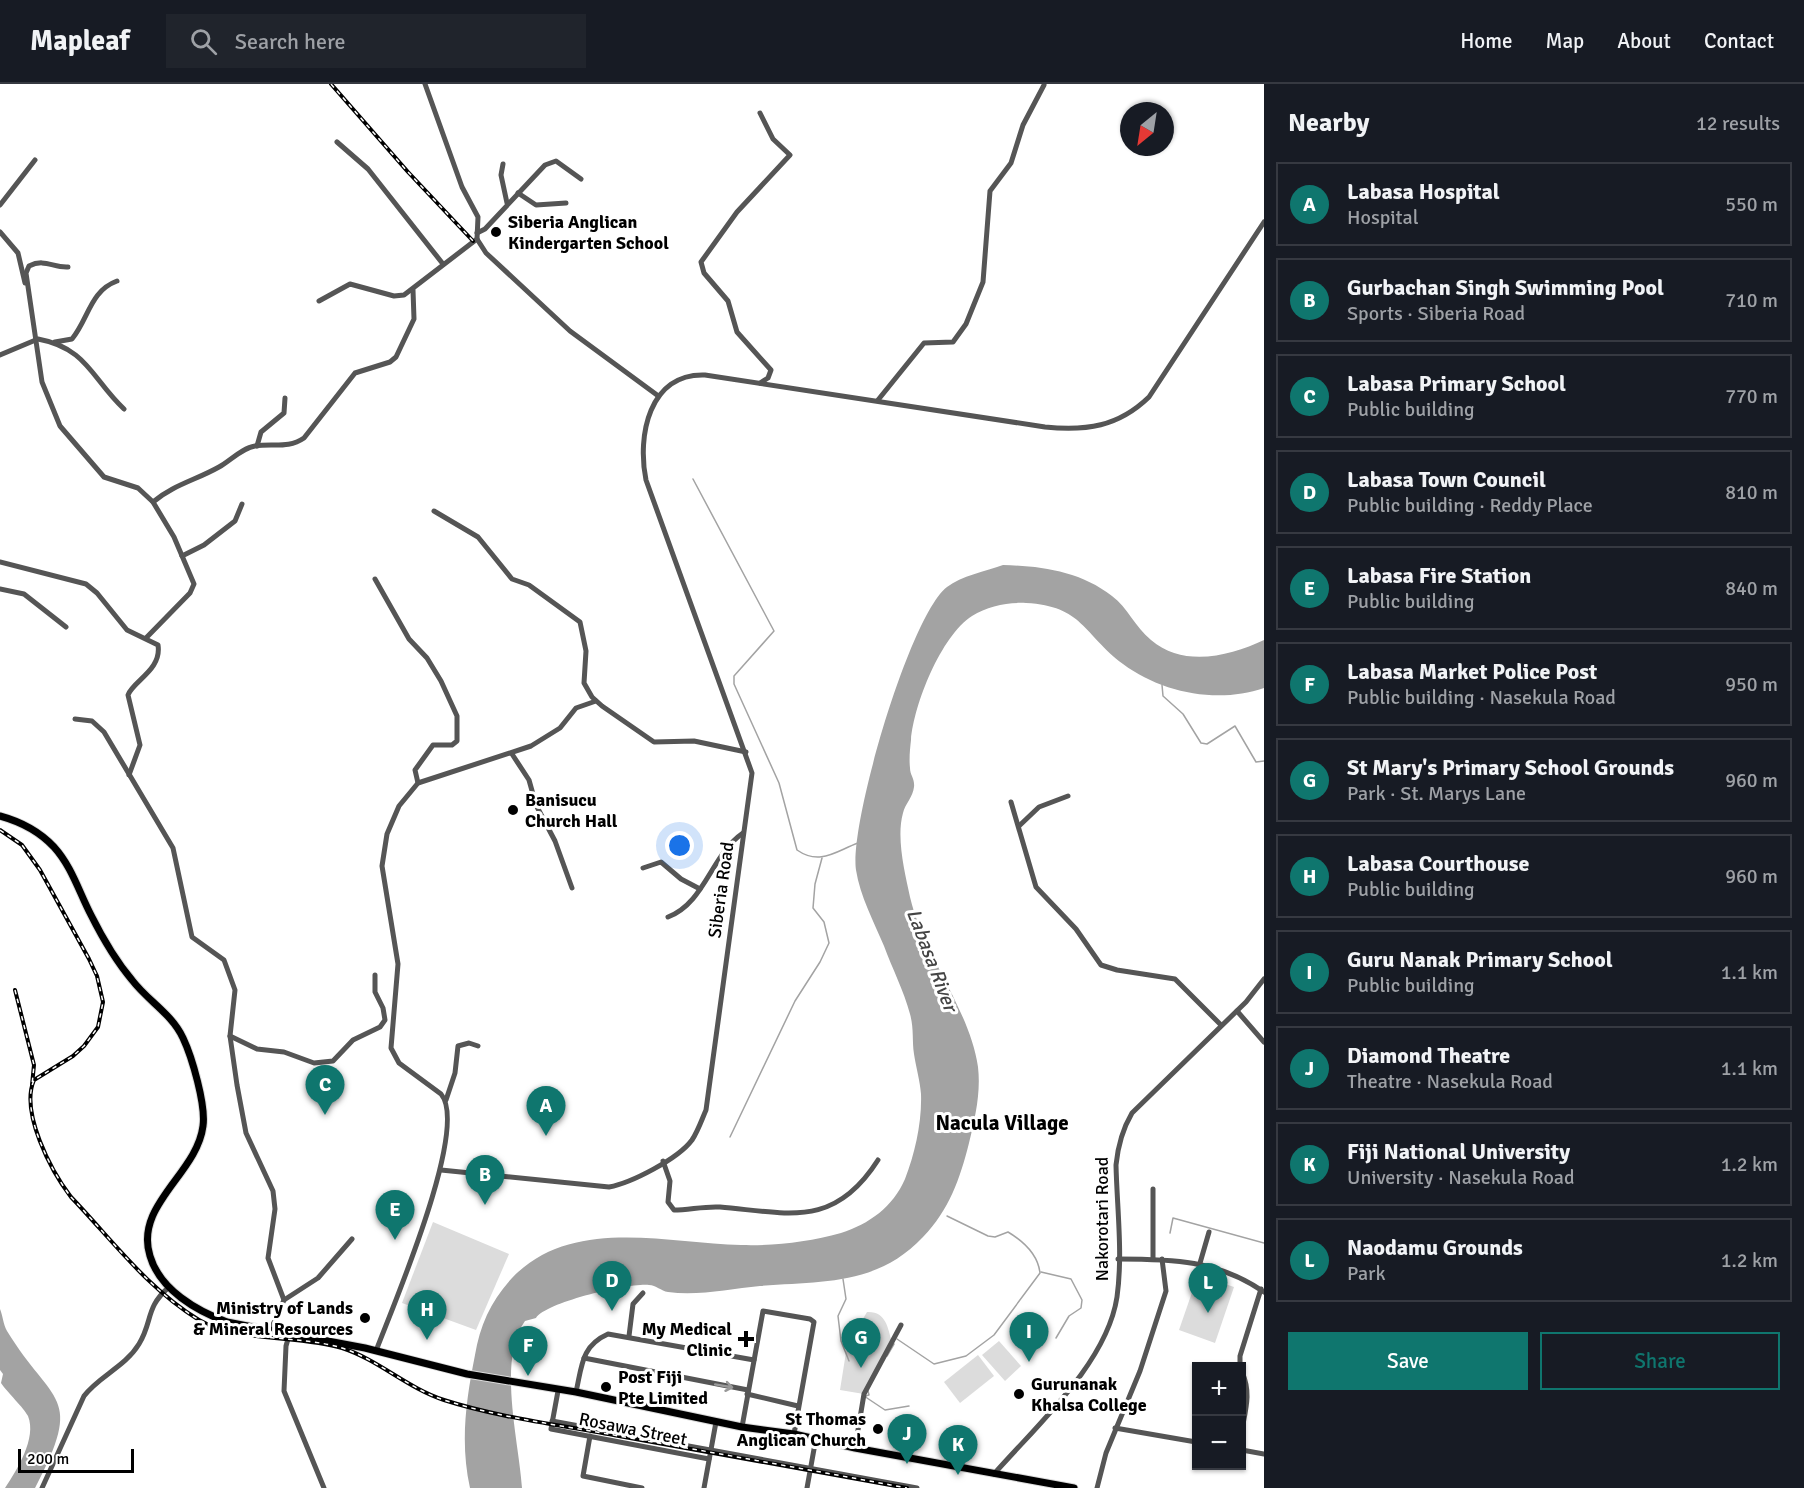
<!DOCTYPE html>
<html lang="en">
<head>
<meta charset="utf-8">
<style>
  body { margin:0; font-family:Signika,sans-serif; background:#20242c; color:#f1f3f6 }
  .controls { position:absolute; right:18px; bottom:18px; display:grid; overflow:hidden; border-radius:0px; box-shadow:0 2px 4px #0004 }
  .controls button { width:54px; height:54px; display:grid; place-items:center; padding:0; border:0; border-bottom:2px solid #363941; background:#171b24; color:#f1f3f6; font:30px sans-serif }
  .compass { position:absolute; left:1120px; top:18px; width:54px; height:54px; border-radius:50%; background:#171b24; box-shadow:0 2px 4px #0004; rotate:210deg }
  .scale { position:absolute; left:18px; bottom:15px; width:116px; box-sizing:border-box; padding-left:6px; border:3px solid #000; border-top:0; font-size:16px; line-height:21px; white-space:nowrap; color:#000; -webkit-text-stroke:4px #fff; paint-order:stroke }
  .you { position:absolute; left:680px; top:762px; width:21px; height:21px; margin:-15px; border:4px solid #fff; border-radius:50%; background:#1a73e8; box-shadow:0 0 0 9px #1a73e833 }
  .badge { display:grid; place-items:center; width:39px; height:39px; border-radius:50%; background:#0f766e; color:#fff; font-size:20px; font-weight:700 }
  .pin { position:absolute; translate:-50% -50px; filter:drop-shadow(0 2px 3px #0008) }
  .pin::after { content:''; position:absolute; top:32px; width:21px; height:18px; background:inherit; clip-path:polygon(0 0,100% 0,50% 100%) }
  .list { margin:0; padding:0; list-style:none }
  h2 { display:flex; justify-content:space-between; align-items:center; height:78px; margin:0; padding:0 24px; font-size:26px }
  h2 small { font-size:20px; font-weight:400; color:#9ea1a6 }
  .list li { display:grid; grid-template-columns:39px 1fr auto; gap:18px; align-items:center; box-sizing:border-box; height:84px; margin:0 12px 12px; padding:0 12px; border:2px solid #363941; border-radius:0px }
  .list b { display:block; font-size:22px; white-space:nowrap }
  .list p { margin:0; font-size:20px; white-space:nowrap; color:#9ea1a6 }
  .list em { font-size:20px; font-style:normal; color:#9ea1a6 }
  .actions { display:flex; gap:12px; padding:18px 24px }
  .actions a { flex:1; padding:14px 0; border:2px solid #0f766e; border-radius:0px; text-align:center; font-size:21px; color:#0f766e }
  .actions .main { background:#0f766e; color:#fff }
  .icon { flex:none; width:33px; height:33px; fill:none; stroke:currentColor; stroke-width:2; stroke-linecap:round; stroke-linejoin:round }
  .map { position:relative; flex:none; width:1264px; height:1404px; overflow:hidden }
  header { display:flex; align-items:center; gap:36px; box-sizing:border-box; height:84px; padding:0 30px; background:#171b24; border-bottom:2px solid #363941 }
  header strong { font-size:28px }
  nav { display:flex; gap:33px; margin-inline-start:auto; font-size:21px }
  .search { width:420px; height:54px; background:#20242c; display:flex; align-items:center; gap:15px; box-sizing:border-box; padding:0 21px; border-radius:0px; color:#9ea1a6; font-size:22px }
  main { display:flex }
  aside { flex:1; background:#171b24 }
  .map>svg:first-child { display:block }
  .green { fill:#dcdcdc }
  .water { fill:#a3a3a3 }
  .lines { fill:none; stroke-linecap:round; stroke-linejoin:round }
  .stream { stroke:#a3a3a3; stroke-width:1.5 }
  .major-casing { stroke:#dbdbdb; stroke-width:9 }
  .minor { stroke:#555; stroke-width:5 }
  .major { stroke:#000; stroke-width:7 }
  .rail-casing { stroke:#000; stroke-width:4 }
  .rail { stroke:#fff; stroke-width:1.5; stroke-dasharray:4.5; stroke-linecap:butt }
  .oneway { stroke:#999 }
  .poi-dot { fill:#000; stroke:#fff; stroke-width:2 }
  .labels { text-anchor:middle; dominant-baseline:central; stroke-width:6; stroke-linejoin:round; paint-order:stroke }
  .poi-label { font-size:18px; font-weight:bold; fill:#000; stroke:#fff; text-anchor:start }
  .street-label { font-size:18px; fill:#000; stroke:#fff }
  .water-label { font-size:20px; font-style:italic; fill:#444; stroke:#fff }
  .quarter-label { font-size:21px; font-weight:bold; fill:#000; stroke:#fff }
</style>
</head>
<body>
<header>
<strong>Mapleaf</strong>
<div class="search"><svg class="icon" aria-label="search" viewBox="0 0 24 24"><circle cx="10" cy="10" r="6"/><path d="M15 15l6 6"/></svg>Search here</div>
<nav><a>Home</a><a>Map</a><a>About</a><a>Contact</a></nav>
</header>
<main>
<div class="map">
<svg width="1264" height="1404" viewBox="0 0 1264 1404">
  <rect width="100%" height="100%" fill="#fff"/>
  <!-- green -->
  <g class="green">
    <polygon points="433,1138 509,1170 476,1246 402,1219"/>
    <polygon points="1198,1191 1234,1203 1215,1259 1179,1246"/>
    <path d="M867,1228c19,-1 21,16 25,31l-28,51 -24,-4 7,-44z"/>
    <polygon points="999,1257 1021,1282 1005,1297 982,1271"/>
    <polygon points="978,1271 994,1292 960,1319 944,1298"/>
  </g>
  <!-- water -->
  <g class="water">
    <path d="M1003,481c38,1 77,6 109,31 16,12 23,31 39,44 33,28 79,16 113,0v48c-46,16 -102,5 -141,-24 -40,-30 -40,-58 -97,-61 -18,-1 -38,3 -54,13 -31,20 -58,88 -61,124 -1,9 -2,19 -1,28 0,7 5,11 4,19 -1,10 -9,17 -11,26 -7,25 2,60 7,84 13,57 60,113 68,170 3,26 -3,51 -9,76 -9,36 -20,67 -46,94 -46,49 -102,44 -163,49 -30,3 -62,10 -92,6 -7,-1 -12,-7 -19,-7 -21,-2 -102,17 -113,33l-11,3c-28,38 -6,120 -3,167h-52c-10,-45 -4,-88 5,-133 5,-30 16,-54 37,-77 59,-62 154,-35 229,-33 33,1 68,-3 100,-12 28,-9 52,-26 64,-54 10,-26 17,-57 16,-85 -1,-13 -5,-27 -7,-40 -2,-13 0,-26 -4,-40 -6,-23 -18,-46 -26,-68 -10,-24 -24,-50 -28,-76 -7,-46 54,-255 91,-283 14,-11 39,-16 56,-22z"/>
    <path d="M0,1225c3,7 3,15 7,22 46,75 78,62 28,157h-30c12,-18 32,-50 23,-72 -4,-8 -21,-24 -27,-33l2,-9 -3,-4z"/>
  </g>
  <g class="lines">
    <!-- stream -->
    <g class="stream">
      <path d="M693,395l81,152 -40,45v8l45,99 18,67c23,16 39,1 61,-7"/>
      <polyline points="1162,601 1163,612 1183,630 1201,659 1207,660 1235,642 1256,678 1264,677"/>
      <polyline points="730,1053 795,917 820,878 829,859 824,838 813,824 815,800 822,774"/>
      <polyline points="1170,1149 1173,1134 1264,1159"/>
      <polyline points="1041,1188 1071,1195 1082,1216 1081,1224 1069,1232 1056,1254"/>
      <polyline points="843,1195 846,1215 838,1232 841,1257 849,1277"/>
      <path d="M897,1255l37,25 32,-8 28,-21 46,-62c-2,-18 -17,-32 -32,-41l-13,5 -7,-1 -41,-20"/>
      <polyline points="887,1272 894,1260"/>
      <polyline points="868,1307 869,1311 865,1312 867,1314 885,1326 909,1322"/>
    </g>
    <!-- major casing -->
    <g class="major-casing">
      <path id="major" d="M0,732c22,6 39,15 54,31 18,20 25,45 37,68 11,22 25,46 41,65 16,21 40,34 51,58 9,19 23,67 20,88 -6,48 -69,79 -53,130 10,34 47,55 77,66l138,26 102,26 109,18 166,35 52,7 61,14 219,40"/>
    </g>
    <!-- minor -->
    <g class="minor">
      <polyline points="425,0 462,103 478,133 477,155 486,169 570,247 657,311"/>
      <polyline points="337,58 368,85 443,180"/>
      <polyline points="503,80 501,91 507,119"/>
      <polyline points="518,109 536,121 566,119"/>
      <polyline points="0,121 35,76"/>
      <polyline points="0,148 18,169 25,199"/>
      <polyline points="477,149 485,145 545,81 556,77 581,95"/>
      <path d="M68,183c-15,1 -23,-9 -39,-1l-3,7 16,109 18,44 44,51 34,11 15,14 21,35 20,47 -4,9 -44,45"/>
      <polyline points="319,217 350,200 394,212 404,211 477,155"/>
      <path d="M55,258l17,-3c17,-21 18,-48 45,-58"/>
      <path d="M0,271l38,-16c49,9 54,40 86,70"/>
      <polyline points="760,299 768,294 771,286 737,248 728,217 704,189 701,178 737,128 790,71 773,55 760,29"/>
      <polyline points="878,316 924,259 953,258 966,240 983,198 990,107 1011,79 1023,41 1044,1"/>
      <polyline points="257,362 261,348 284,329 285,314"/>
      <path d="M153,418c20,-17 43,-22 66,-35 11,-6 23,-19 36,-21 18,-3 33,3 49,-8l51,-65 35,-11 6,-5 18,-38 -1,-29"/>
      <polyline points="434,427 478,453 512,495 529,501 580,538 586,567 584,599 592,613 602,622 654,658 694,657 746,668"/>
      <polyline points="182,472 204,461 235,437 242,420"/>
      <path d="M0,478l86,22 11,9 30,37 31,15c4,25 -25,36 -30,50l12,50 -11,30"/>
      <polyline points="375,495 409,555 427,574 441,597 457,632 457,657 452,661 433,661 415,686 418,699"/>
      <polyline points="0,505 24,510 66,543"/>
      <polyline points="75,635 92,637 104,648 173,764 192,853 224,876 235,906 230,952 237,1001 246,1049 273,1107 275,1125 268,1174 284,1216 271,1245"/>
      <polyline points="512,670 529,696 536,721 555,757 572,804"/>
      <polyline points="1011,718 1036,803 1076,845 1101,881 1117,886 1175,895 1221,941"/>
      <polyline points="1019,742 1039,723 1068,712"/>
      <polyline points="643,784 661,778 681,795 700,805"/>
      <path d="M668,833c37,-14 43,-62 75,-84"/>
      <polyline points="1237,927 1264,958"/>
      <polyline points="230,952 257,965 284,968 314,979 333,977 353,956 380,943 385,936 383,924 375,908 375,891"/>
      <polyline points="446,1016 455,989 458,962 469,959 478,962"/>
      <path d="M663,1077l7,20 -2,21 6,8c15,0 30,-4 46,-3 69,6 114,22 158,-47"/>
      <path d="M441,1086l168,17c22,-4 69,-28 83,-47 6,-9 10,-21 14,-30l46,-337 -106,-293c-9,-44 3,-107 59,-105l340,52c41,4 73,0 104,-30l115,-175"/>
      <path d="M1118,1175c54,0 100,1 146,33"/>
      <polyline points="1153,1175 1153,1105"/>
      <polyline points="1200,1179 1209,1148"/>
      <polyline points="284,1216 318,1194 352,1155"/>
      <polyline points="290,1248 286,1262 284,1307 324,1404"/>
      <polyline points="629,1252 633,1220 643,1209"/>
      <path d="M376,1267c16,-43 94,-223 65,-257l-42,-31 -8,-15 7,-84 -16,-98 5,-32 12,-28 19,-23 113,-37 29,-18 16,-20 20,-7"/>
      <polyline points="584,1274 748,1306"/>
      <polyline points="1240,1282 1240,1272 1261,1205"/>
      <path d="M1242,1288c9,20 4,36 0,57"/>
      <polyline points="558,1307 551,1345 709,1375"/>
      <path d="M576,1308c6,-26 5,-46 32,-58l146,26"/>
      <polyline points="747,1310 798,1322"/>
      <polyline points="552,1337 917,1404"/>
      <polyline points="742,1343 763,1227 810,1235 814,1238 794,1350"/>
      <polyline points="1115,1344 1196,1358"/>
      <polyline points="590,1352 583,1392 642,1404"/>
      <polyline points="855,1364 864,1310 901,1241"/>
      <polyline points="1242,1366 1264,1370"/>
      <path d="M994,1390c43,-49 113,-111 123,-177 6,-43 0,-89 -1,-132 2,-20 6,-35 16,-52l114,-111 18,-23"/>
      <path d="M42,1404l42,-92c15,-20 41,-29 55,-52 14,-23 6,-36 30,-57"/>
      <polyline points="704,1404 716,1338"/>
      <polyline points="807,1404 816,1354"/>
      <polyline points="1097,1404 1106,1369 1140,1287 1166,1207 1162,1175"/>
    </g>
    <!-- major -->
    <use href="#major" class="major"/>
    <!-- rail casing -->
    <g class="rail-casing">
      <g id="rail">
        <polyline points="331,0 408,88 473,157"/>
        <path d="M0,746l22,15 18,25 49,89 8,17 6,26 -5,25 -14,19 -11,10 -39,24c-14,32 17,91 37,117 42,44 76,91 128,123 37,22 102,15 143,28 37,12 65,40 102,52 56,18 117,25 175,36 96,17 192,34 288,52"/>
        <polyline points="15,906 34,981 32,1001"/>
      </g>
    </g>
    <!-- rail -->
    <use href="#rail" class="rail"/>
  </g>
  <!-- one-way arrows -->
  <defs><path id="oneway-shaft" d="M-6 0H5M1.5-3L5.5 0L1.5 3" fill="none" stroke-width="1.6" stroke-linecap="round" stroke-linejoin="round" transform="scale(1.5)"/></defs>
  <use class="oneway" href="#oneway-shaft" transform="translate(724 1302) rotate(10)"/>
  <!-- markers -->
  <g class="poi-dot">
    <circle cx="496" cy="148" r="6"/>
    <circle cx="513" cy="726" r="6"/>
    <circle cx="365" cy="1234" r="6"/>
    <path d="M743 1246h6v6h6v6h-6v6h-6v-6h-6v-6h6z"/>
    <circle cx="606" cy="1303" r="6"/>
    <circle cx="1019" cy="1310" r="6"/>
    <circle cx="878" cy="1345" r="6"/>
  </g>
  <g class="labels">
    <!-- poi labels -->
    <g class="poi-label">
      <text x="508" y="138">Siberia Anglican<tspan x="508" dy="21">Kindergarten School</tspan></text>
      <text x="525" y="716">Banisucu<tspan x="525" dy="21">Church Hall</tspan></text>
      <text x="353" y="1224" text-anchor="end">Ministry of Lands<tspan x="353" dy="21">&amp; Mineral Resources</tspan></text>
      <text x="732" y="1245" text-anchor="end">My Medical<tspan x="732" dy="21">Clinic</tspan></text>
      <text x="618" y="1293">Post Fiji<tspan x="618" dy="21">Pte Limited</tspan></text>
      <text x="1031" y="1300">Gurunanak<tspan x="1031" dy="21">Khalsa College</tspan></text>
      <text x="866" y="1335" text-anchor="end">St Thomas<tspan x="866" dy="21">Anglican Church</tspan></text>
    </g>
    <!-- street labels -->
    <g class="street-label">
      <text transform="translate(721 806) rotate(-82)">Siberia Road</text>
      <text transform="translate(1102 1135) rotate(-90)">Nakorotari Road</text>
      <text transform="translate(633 1345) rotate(11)">Rosawa Street</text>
    </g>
    <!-- water labels -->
    <g class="water-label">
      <text transform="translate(932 876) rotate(69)">Labasa River</text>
    </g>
    <!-- quarter labels -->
    <g class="quarter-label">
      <text x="1002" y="1039">Nacula Village</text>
    </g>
  </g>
</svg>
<div class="controls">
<button>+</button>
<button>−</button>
</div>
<svg class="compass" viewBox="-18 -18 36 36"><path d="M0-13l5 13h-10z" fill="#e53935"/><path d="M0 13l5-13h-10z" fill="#9ea1a6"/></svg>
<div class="scale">200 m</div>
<div class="you"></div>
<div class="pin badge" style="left:546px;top:1052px">A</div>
<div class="pin badge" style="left:485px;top:1121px">B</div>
<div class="pin badge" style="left:325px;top:1031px">C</div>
<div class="pin badge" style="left:612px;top:1227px">D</div>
<div class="pin badge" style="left:395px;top:1156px">E</div>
<div class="pin badge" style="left:528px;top:1292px">F</div>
<div class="pin badge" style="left:861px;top:1284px">G</div>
<div class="pin badge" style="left:427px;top:1256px">H</div>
<div class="pin badge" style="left:1029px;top:1278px">I</div>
<div class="pin badge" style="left:907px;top:1380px">J</div>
<div class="pin badge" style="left:958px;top:1391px">K</div>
<div class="pin badge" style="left:1208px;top:1229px">L</div>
</div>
<aside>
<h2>Nearby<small>12 results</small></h2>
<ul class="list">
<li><span class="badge">A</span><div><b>Labasa Hospital</b><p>Hospital</p></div><em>550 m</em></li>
<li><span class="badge">B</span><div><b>Gurbachan Singh Swimming Pool</b><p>Sports · Siberia Road</p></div><em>710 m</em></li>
<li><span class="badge">C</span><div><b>Labasa Primary School</b><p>Public building</p></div><em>770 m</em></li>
<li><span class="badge">D</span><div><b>Labasa Town Council</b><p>Public building · Reddy Place</p></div><em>810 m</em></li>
<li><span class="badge">E</span><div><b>Labasa Fire Station</b><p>Public building</p></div><em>840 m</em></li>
<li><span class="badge">F</span><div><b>Labasa Market Police Post</b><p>Public building · Nasekula Road</p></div><em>950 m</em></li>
<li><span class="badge">G</span><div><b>St Mary's Primary School Grounds</b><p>Park · St. Marys Lane</p></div><em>960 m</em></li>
<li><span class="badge">H</span><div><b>Labasa Courthouse</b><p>Public building</p></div><em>960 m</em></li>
<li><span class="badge">I</span><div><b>Guru Nanak Primary School</b><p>Public building</p></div><em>1.1 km</em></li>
<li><span class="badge">J</span><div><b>Diamond Theatre</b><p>Theatre · Nasekula Road</p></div><em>1.1 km</em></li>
<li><span class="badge">K</span><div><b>Fiji National University</b><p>University · Nasekula Road</p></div><em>1.2 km</em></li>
<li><span class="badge">L</span><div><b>Naodamu Grounds</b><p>Park</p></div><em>1.2 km</em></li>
</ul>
<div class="actions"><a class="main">Save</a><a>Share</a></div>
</aside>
</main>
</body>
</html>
